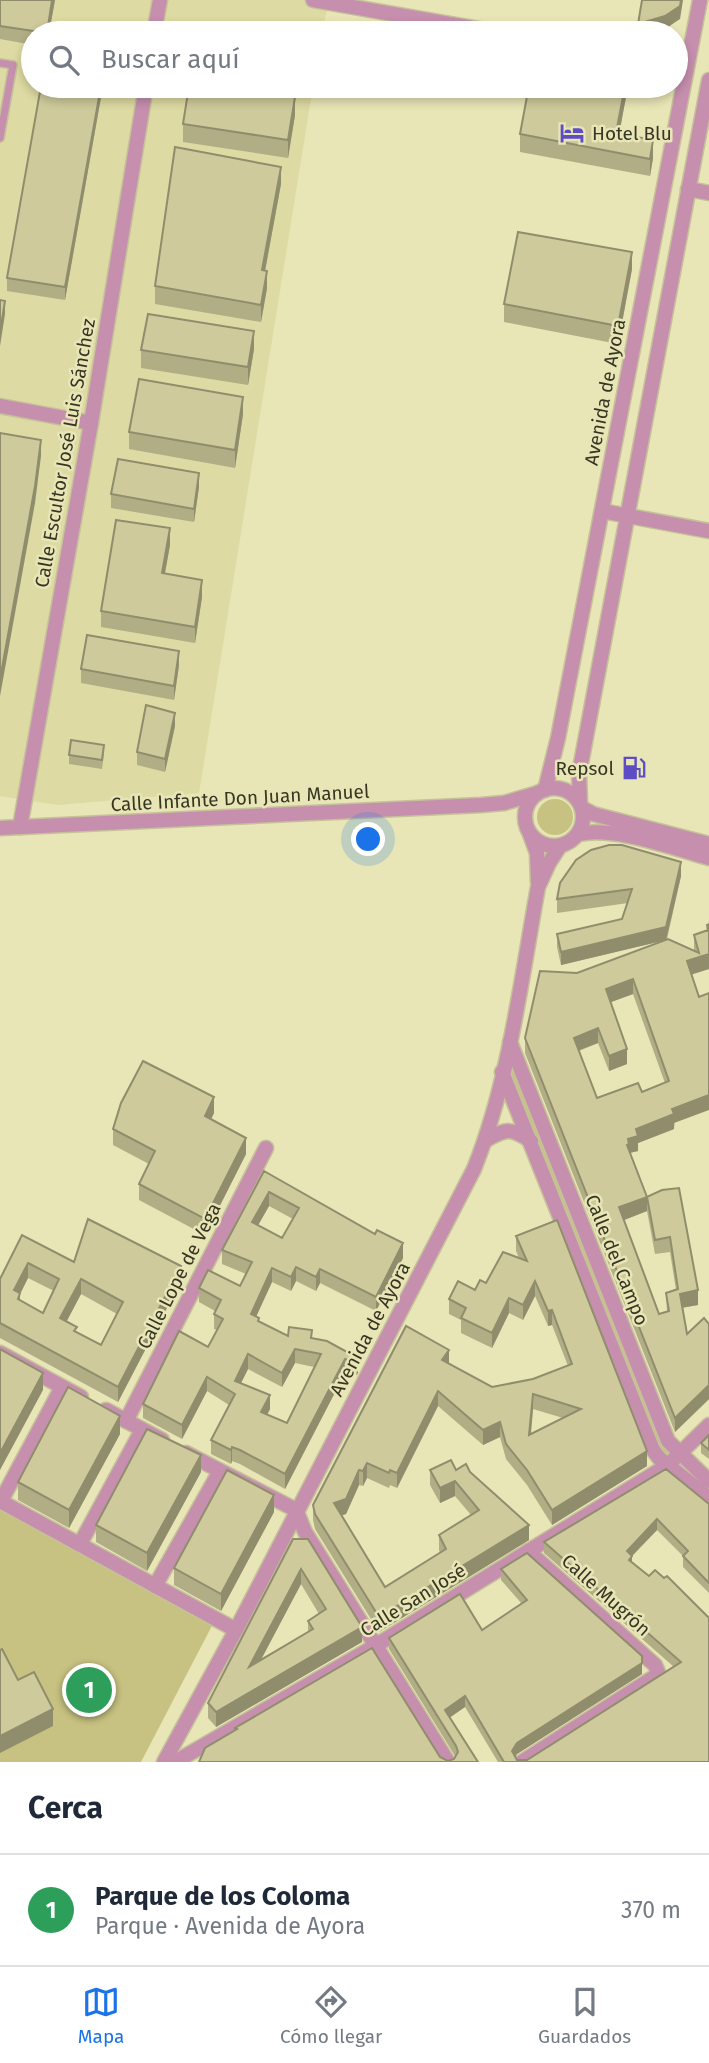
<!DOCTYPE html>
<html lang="es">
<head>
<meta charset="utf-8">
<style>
  body { margin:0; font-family:"Fira Sans",sans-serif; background:#f2f2f3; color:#1f2937 }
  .you { position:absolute; left:369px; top:840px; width:24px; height:24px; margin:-18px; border:5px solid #fff; border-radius:50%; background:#1a73e8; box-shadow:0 0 0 10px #1a73e833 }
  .badge { display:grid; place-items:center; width:46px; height:46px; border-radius:50%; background:#1a73e8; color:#fff; font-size:23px; font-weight:700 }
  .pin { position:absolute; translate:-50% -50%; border:4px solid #fff; box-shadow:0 2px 7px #0006 }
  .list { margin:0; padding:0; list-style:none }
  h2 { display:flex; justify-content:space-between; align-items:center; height:91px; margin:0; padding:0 28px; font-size:30px }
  h2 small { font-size:23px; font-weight:400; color:#747a83 }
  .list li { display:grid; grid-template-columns:46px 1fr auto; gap:21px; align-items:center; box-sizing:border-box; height:112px; padding:0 28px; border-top:2px solid #e0e1e3 }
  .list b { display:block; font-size:26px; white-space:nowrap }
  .list p { margin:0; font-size:23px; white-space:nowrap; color:#747a83 }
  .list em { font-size:23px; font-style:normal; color:#747a83 }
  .icon { flex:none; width:38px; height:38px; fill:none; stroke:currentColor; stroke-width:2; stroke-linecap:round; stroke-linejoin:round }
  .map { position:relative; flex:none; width:709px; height:1762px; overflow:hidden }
  .search { position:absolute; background:#fff; box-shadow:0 4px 10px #0003; left:21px; right:21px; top:21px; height:77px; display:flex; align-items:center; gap:18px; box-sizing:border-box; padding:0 24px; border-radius:38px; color:#747a83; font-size:26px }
  .sheet { height:203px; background:#fff }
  nav { display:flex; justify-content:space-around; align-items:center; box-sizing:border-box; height:98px; border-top:2px solid #e0e1e3; background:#fff; font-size:19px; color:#747a83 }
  nav a { display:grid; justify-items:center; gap:4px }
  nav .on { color:#1a73e8 }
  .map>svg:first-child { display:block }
  .built { fill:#dedaa3 }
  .green { fill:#c7c281 }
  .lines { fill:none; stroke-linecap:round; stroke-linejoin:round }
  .lane-casing { stroke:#c5c299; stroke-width:10 }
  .street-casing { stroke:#c5c299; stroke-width:17 }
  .lane { stroke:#c68fae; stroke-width:7 }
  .street { stroke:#c68fae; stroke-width:14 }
  .wall { fill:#b1ae86; fill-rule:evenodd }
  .shaded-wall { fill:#908d6d }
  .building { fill:#ceca9c; stroke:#908d6d; stroke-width:2; fill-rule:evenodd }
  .labels { text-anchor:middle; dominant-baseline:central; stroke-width:5; stroke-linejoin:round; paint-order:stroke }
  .poi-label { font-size:19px; fill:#373623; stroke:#e8e5b6; text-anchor:start }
  .street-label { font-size:19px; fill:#373623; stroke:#e8e5b6 }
</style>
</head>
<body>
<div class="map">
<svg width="709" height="1762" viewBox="0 0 709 1762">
  <rect width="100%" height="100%" fill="#e8e5b6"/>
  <!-- built -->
  <polygon class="built" points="0,0 329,0 322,33 33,33 33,86 313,86 199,793 58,805 0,796"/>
  <!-- green -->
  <g class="green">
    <circle cx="555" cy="817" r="18"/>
    <polygon points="509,1040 668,1441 709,1481 709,1498 659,1458 502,1072"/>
    <polygon points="0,1499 216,1618 141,1762 0,1762"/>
  </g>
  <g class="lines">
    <!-- lane casing -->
    <g class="lane-casing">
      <polyline id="lane" points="0,63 13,65 0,138"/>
    </g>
    <!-- street casing -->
    <g class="street-casing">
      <g id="street">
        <polyline points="313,0 502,33"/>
        <polyline points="154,33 160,0"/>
        <polyline points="688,189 709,193"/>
        <polyline points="0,406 91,423"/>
        <polyline points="602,511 709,531"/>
        <circle cx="554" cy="817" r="29"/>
        <polyline points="545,790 558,738 700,0"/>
        <polyline points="580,802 579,774 709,80"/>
        <polyline points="582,808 593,814 709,844"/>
        <polyline points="20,827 91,423 146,86"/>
        <polyline points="0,828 481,805 504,803 538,793"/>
        <polyline points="530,834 537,853 538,882"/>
        <path d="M579,834c36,-8 93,14 130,24"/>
        <polyline points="510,1042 668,1441 709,1481"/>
        <polyline points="502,1072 653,1450 659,1458 709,1498"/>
        <path d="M486,1140c21,-12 25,-12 45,1"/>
        <polyline points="0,1353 81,1397"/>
        <polyline points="106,1410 162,1440"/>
        <polyline points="126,1421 266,1148"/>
        <polyline points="186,1453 296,1510 305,1532 448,1762"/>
        <polyline points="0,1501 236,1630"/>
        <polyline points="1,1501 62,1387"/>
        <polyline points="80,1544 142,1430"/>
        <polyline points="155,1586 220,1471"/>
        <path d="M164,1762l72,-132 238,-461c35,-87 47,-189 64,-282l11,-24 11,-17"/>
        <polyline points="175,1762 375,1646 668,1465 709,1425"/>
        <polyline points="522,1762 656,1676 658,1672 655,1665 528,1551"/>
      </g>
    </g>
    <!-- lane -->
    <use href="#lane" class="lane"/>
    <!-- street -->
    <use href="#street" class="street"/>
  </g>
  <!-- wall -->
  <g class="wall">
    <polygon points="0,0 55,0 49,33 33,33 33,45 0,39"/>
    <polygon points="103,86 65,300 7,291 7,278"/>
    <polygon points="565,86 628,86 619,134 653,158 650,176 520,152 520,134 563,97"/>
    <polygon points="295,115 288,158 183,142 183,124"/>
    <polygon points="281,184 265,271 267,288 261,322 155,304 155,286"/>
    <polygon points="632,269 618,344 504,322 504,304"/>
    <polygon points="254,349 248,385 141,368 141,350"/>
    <polygon points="243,414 235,468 129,449 129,432"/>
    <polygon points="199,487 194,522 111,508 111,494"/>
    <polygon points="170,545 165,573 202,597 195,643 101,627 101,611"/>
    <polygon points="179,665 174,700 81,683 81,669"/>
    <polygon points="175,726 165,772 137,765 137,752"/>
    <polygon points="104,754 102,769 69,764 69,755"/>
    <path d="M681,876l-14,63 27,12v-16l13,-4v-6l2,-1v45l-18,5 -17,155 -36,14v8l-8,2 17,44 15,-7 36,115 -16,3 5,26 22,-10v75l-34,33 -150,-379v-15l52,-65 85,-32 -101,24 -4,-18v-13l65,-15 6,-16 -71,10v-14zM633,994l32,89 -23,9 -45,6 -18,-47 19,-8 11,28 18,-7 -17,-62zM647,1211l8,43 15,-2 6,38 -10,3 1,19 -8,2 -35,-94z"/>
    <polygon points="214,1113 211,1119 246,1154 205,1235 139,1200 139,1184 149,1164 113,1145 113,1129"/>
    <path d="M264,1171l139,87 -27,53 -56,-28 -4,8 -20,-10 -5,10 -19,-9 -16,34 3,5 29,15 24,3 46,19v14l-1,3 -12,-2 -60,116 -45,-25 -8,-3 -1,3 -20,-10v-14l18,-35 -22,-14 -25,48 -39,-21v-14l65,-57 9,-17 -3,-1v-15l1,-3 -16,-9v-14l41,-2 6,-12 -24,-10v-14zM269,1206l24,13 -11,19 -24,-13zM295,1363l19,4 -27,56 -20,-8 3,-6 -29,-26 7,-14 34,18z"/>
    <path d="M22,1235l52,27 107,19 -63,121 -118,-64v-59zM28,1278l26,13 -11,22 -23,-12v-7zM81,1294l36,20 -16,31 -24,-13 -11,-10z"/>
    <path d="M516,1236l131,230 -95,59 -25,-40 -21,-26 -6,-22 -17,8 -45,-39 -41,82 -7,-3 -1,3 -22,-10 -4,8 -4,-1 -13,29 -4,1 43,72 55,-34 -1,-3v-15l32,-20 -16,-19 -15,7 -10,-18v-15h26l14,2 59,68 -150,92 -64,-103 -2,-9v-15l136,-141 43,23 41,-8 35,-13 -16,-41 -4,1 -13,-30 -12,24 -14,-7 -17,35 -31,-15v-13l-12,-6v-15l26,-9 44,-32 -3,-7zM533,1409l30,9 -32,17z"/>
    <polygon points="120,1434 69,1528 18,1500 18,1482"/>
    <polygon points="709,1435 709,1459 701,1453 701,1443"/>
    <polygon points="201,1472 147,1571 96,1542 96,1525"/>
    <polygon points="709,1504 709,1593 683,1567 683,1556 657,1530 632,1556 632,1563 649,1576 655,1570 709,1762 498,1762 465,1707 449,1717 478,1762 199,1762 235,1730 235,1728 440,1757 448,1761 454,1759 455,1756 389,1649 389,1638 482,1630 522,1604 501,1580 501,1569 642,1667 642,1674 517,1754 515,1757 517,1760 527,1760 674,1667 544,1553 544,1542"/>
    <polygon points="274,1512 221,1611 174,1585 174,1568"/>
    <path d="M308,1539l54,103 -146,85 -8,-9v-15zM301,1584l18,30 -11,7v11l-47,28z"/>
  </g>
  <!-- shaded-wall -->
  <g class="shaded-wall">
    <polygon points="52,0 55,0 49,33 47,33"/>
    <polygon points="681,0 683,0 680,19 665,29 652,33 638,33 638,24"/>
    <polygon points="101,86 103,86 65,300 65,287"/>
    <polygon points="625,86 628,86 616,151 616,133"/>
    <polygon points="295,97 295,115 288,158 288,140"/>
    <polygon points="653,140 653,158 650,176 650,159"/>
    <polygon points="281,167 281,184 262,287 262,270"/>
    <polygon points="632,252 632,269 618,344 618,326"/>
    <polygon points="267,271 267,288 261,322 261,305"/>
    <polygon points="5,301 5,314 0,346 0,332"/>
    <polygon points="254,331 254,349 248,385 248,367"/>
    <polygon points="243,397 243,414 235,468 235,450"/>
    <polygon points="41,440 41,456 35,503 0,696 0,679"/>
    <polygon points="199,473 199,487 194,522 194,509"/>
    <polygon points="170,528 170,545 162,589 162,573"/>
    <polygon points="202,580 202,597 195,643 195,627"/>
    <polygon points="179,651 179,665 174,700 174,686"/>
    <polygon points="175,713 175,726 165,772 165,759"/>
    <polygon points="681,862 681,876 666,940 561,965 561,952 666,927"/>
    <polygon points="709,954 709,969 687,976 687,961"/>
    <polygon points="633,979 633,994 606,1004 606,989"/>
    <polygon points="598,1028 598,1043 574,1052 574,1038"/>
    <polygon points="627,1049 627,1064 609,1071 609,1056"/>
    <polygon points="709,1095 709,1110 674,1123 674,1129 638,1143 638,1151 629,1153 627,1160 628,1139 636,1129 672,1109"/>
    <polygon points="214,1097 214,1113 205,1132 205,1116"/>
    <polygon points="246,1138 246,1154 205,1235 205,1219"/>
    <polygon points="269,1192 269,1206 252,1236 252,1222"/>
    <polygon points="647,1197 647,1211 619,1222 619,1207"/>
    <polygon points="403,1243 403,1258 376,1311 376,1297"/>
    <polygon points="28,1263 28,1278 20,1294 20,1308 14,1290"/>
    <polygon points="181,1266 181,1281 118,1402 118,1387"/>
    <polygon points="296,1267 296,1281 291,1291 291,1277"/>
    <polygon points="272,1268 272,1282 251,1328 251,1314"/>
    <polygon points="320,1269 320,1283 316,1291 316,1277"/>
    <polygon points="81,1279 81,1294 60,1334 60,1318"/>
    <polygon points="535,1281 535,1296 523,1320 523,1305"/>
    <polygon points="698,1290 698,1305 680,1308 680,1294"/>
    <polygon points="509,1298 509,1313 492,1348 492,1333"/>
    <polygon points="552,1310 552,1325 548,1326 548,1311"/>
    <polygon points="295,1349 295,1363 282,1387 282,1373"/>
    <polygon points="449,1350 449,1365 442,1360"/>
    <polygon points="248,1354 248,1369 235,1395 235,1381"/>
    <polygon points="358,1358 358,1372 357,1375 357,1361"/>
    <polygon points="345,1359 345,1373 285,1489 285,1474"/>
    <polygon points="43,1373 43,1390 0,1470 0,1453"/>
    <polygon points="207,1377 207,1391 182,1439 182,1425"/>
    <polygon points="709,1385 709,1399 675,1432 675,1418"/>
    <polygon points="438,1391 438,1406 397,1488 397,1473"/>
    <polygon points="533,1394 533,1409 529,1450 529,1435"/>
    <polygon points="270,1395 270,1409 261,1426 261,1412"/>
    <polygon points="120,1416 120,1434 69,1528 69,1510"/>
    <polygon points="500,1422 500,1437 483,1445 483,1430"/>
    <polygon points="232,1447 232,1461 231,1464 231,1450"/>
    <polygon points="647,1451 647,1466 552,1525 552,1510"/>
    <polygon points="201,1455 201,1472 147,1571 147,1553"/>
    <polygon points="367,1463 367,1478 363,1486 363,1471"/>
    <polygon points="359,1470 359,1485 346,1514 334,1518 334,1503"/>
    <polygon points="455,1481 455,1496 440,1503 440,1488"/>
    <polygon points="274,1495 274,1512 221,1611 221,1594"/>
    <polygon points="657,1519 657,1530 632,1556 632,1567 629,1570 627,1551"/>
    <polygon points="529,1525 529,1540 379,1632 379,1617"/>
    <polygon points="301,1569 301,1584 249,1682 249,1667"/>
    <polygon points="362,1627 362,1642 216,1727 216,1712"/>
    <polygon points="642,1656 642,1674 517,1754 512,1762 512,1751 517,1743"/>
    <polygon points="465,1696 465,1707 445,1721 445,1710"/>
    <polygon points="53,1709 53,1726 0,1753 0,1736"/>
  </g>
  <!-- building -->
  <g class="building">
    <polygon points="0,0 52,0 47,33 0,26"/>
    <polygon points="642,0 681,0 680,6 665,16 638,24"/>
    <polygon points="41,86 101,86 65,287 7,278"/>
    <polygon points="189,86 220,86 295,97 288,140 183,124"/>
    <polygon points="565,86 625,86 616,133 653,140 650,159 520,134 528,91 563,97"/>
    <polygon points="175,147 281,167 262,270 267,271 261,305 155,286"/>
    <polygon points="518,232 632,252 618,326 504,304"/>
    <polygon points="0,300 5,301 0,332"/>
    <polygon points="148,314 254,331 248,367 141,350"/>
    <polygon points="139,379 243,397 235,450 129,432"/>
    <polygon points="0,433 41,440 35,486 0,679"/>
    <polygon points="118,459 199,473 194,509 111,494"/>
    <polygon points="116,520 170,528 162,573 202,580 195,627 101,611"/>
    <polygon points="87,635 179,651 174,686 81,669"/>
    <polygon points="146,705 175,713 165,759 137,752"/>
    <polygon points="71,740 104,745 102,760 69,755"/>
    <polygon points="609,845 622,845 681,862 666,927 561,952 557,934 622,919 632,889 557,899 560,883 576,860 591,850"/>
    <path d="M709,924v30l-22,7 12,36 10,-4v102l-37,14 2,5 -38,15 2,7 -10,3 1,5 -2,1 20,52 15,-7 17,-2 19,102 -18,4 7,40 17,-16 5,6v61l-34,33 -150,-380 15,-67 37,2 91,-34 31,14 -5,-18 14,-5 -1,-5zM633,979l36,102 -27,11 -4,-9 -41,15 -23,-60 24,-10 11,28 18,-7 -21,-60zM647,1197l8,43 15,-3 8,52 -12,4 3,18 -10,3 -40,-107z"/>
    <polygon points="143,1061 214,1097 205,1116 246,1138 205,1219 139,1184 155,1151 113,1129 121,1103"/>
    <path d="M264,1171l111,63 2,-4 26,13 -27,54 -56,-28 -4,8 -20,-10 -5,10 -19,-9 -21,46 8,4 -1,3 30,15 1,-9 23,3 -1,8 16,3 31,17 -1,3 -12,-2 -60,115 -45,-24 -8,-3 -1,3 -20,-10 24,-46 -28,-17 -25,48 -39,-21 36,-73 29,16 15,-28 -9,-5 7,-14 -22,-12 9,-18 32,16 12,-24 -30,-12zM269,1192l30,16 -17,30 -30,-16zM295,1349l26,5 -34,69 -26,-11 9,-17 -35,-14 13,-27 34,19z"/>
    <path d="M88,1219l93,47 -63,121 -118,-64v-44l22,-44 52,27zM28,1263l31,16 -16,34 -25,-14 2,-6 -6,-3zM81,1279l42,23 -22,43 -27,-14 3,-4 -17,-9z"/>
    <path d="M557,1220l90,231 -95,59 -25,-40 -21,-26 -6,-22 -17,8 -45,-39 -41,82 -7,-3 -1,3 -22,-10 -4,8 -4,-1 -13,29 -12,4 51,84 61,-38 -7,-14 40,-25 -24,-29 -15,7 -10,-18 21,-10 5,10 10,-6 4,8 59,53 -150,92 -64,-103 -2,-9 93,-179 43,24 -7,10 50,27 41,-8 39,-15 -20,-54 -4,1 -13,-30 -12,24 -14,-7 -17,35 -31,-15 5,-10 -17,-9 9,-18 17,9 5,-10 6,3 17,-31 24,9 -11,-25zM533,1394l48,15 -52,26z"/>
    <polygon points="0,1349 43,1373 0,1453"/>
    <polygon points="68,1387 120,1416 69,1510 18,1482"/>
    <polygon points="147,1429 201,1455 147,1553 96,1525"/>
    <polygon points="709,1435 709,1450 701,1443"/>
    <polygon points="666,1469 709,1504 709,1583 683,1556 688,1551 657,1519 627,1551 632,1556 629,1560 649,1576 655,1570 664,1578 667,1576 709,1618 709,1762 504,1762 465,1696 445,1710 478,1762 199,1762 205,1748 237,1729 235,1728 372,1648 440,1757 448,1761 454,1759 458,1752 456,1746 389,1638 460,1594 482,1630 527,1600 501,1569 527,1553 642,1656 642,1663 517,1743 512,1751 517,1760 527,1760 681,1662 544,1542"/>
    <polygon points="227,1470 274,1495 221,1594 174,1568"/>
    <path d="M293,1539h15l54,88 -146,85 -8,-9zM301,1569l25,40 -18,12 5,8 -64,38z"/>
    <polygon points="2,1649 18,1680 34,1672 53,1709 0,1736 0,1650"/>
  </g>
  <!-- icons -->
  <defs>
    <g id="hotel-bare" transform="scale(1.89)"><path d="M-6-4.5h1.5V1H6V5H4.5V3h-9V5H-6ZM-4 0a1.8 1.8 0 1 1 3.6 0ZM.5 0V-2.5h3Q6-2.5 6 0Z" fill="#5d4cc4" stroke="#e8e5b6" stroke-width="2.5" paint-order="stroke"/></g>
    <g id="fuel-bare" transform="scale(1.89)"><path d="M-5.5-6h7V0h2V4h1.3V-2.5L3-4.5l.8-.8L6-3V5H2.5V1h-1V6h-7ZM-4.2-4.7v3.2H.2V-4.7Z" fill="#5d4cc4" stroke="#e8e5b6" stroke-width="2.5" paint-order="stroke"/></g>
  </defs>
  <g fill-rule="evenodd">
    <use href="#hotel-bare" x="572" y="133"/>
    <use href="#fuel-bare" x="634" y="768"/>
  </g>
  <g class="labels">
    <!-- poi labels -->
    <g class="poi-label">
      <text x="592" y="133">Hotel Blu</text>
      <text x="614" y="768" text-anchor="end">Repsol</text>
    </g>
    <!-- street labels -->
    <g class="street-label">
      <text transform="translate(605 392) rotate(-79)">Avenida de Ayora</text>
      <text transform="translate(65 453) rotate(-80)">Calle Escultor José Luis Sánchez</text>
      <text transform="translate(240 798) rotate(-3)">Calle Infante Don Juan Manuel</text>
      <text transform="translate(617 1260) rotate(68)">Calle del Campo</text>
      <text transform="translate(179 1276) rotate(-63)">Calle Lope de Vega</text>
      <text transform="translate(370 1329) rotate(-62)">Avenida de Ayora</text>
      <text transform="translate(606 1595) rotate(42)">Calle Mugrón</text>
      <text transform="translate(413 1600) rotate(-32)">Calle San José</text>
    </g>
  </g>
</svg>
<div class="you"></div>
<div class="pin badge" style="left:89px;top:1690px;background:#2e9e5b">1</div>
<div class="search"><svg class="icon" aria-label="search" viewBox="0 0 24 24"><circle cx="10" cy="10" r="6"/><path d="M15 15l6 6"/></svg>Buscar aquí</div>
</div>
<section class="sheet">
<h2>Cerca<small></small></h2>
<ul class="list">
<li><span class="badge" style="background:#2e9e5b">1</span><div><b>Parque de los Coloma</b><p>Parque · Avenida de Ayora</p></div><em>370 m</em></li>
</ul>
</section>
<nav>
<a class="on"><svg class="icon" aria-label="map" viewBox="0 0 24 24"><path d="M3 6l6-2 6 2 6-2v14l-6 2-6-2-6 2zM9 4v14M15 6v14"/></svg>Mapa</a>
<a><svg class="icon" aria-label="directions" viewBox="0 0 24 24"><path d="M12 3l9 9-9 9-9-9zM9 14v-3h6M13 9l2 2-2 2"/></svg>Cómo llegar</a>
<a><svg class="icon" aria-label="saved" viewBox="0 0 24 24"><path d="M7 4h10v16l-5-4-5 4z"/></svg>Guardados</a>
</nav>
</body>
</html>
